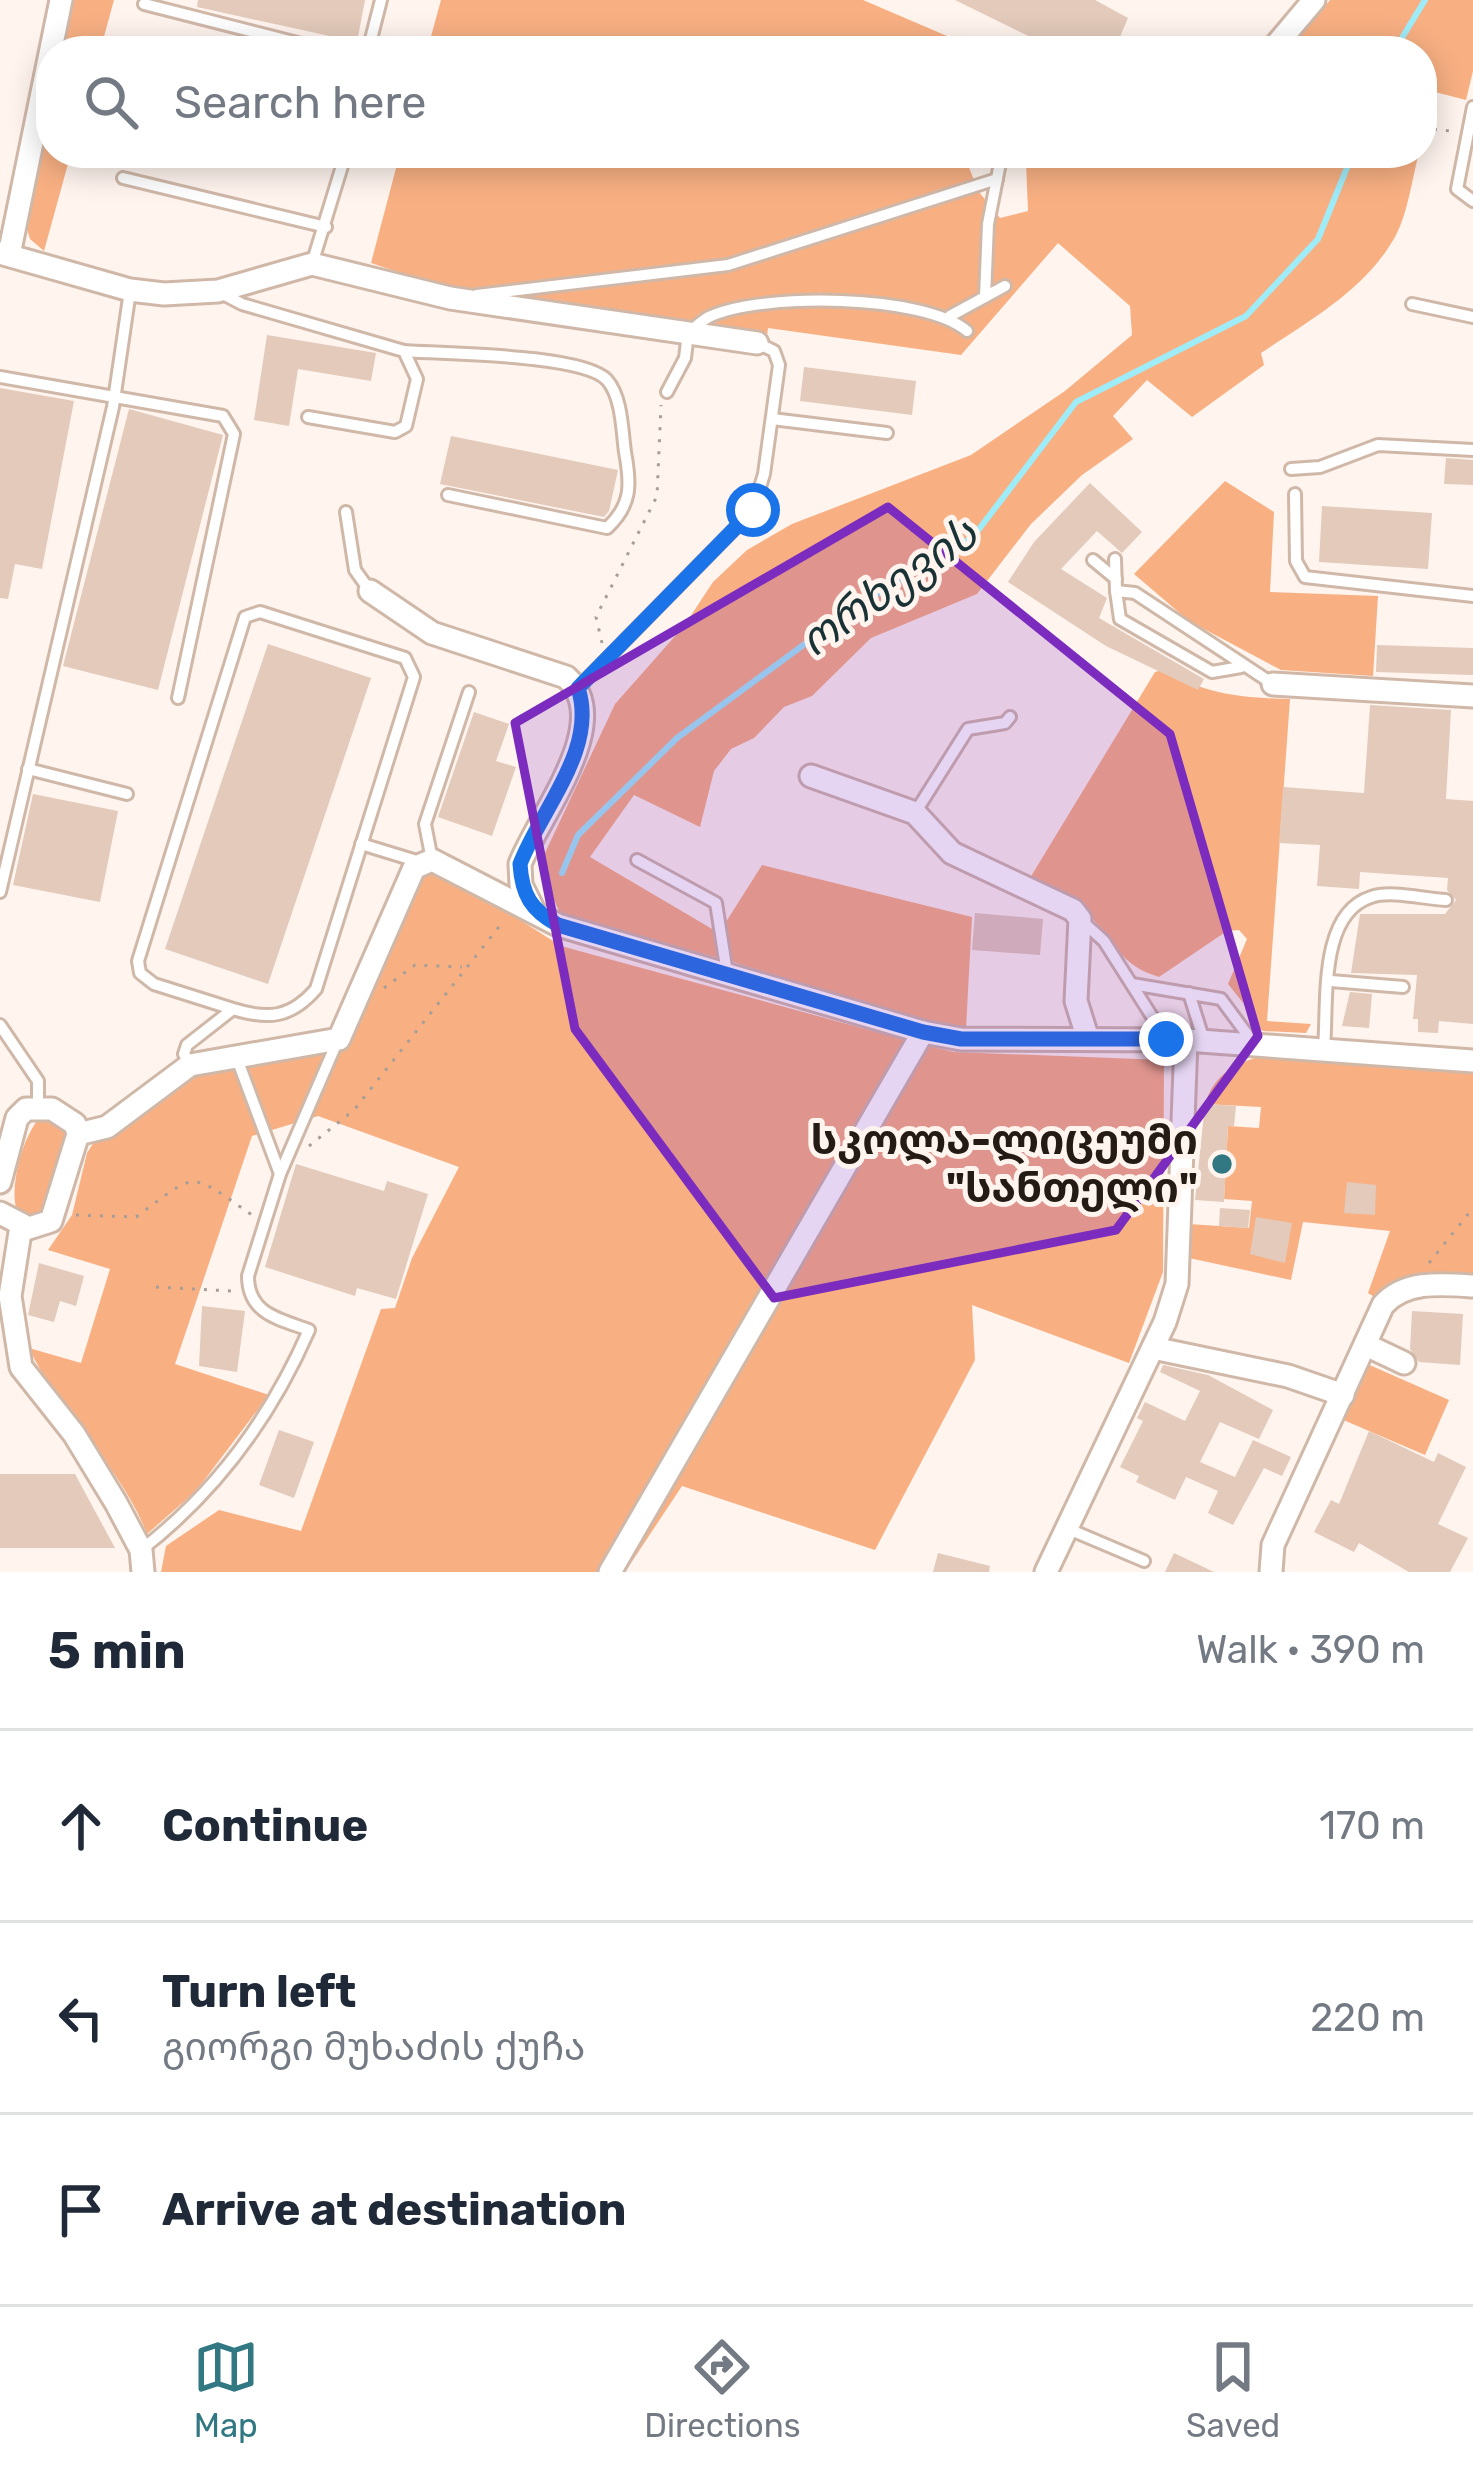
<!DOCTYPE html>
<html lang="en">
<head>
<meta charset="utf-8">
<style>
  body { margin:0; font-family:Rubik,"Noto Sans Georgian",sans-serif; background:#f6f6f7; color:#1f2937 }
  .stop { position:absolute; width:36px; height:36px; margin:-27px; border:9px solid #1a73e8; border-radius:50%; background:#fff }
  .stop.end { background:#1a73e8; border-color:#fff; box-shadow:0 3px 12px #0008 }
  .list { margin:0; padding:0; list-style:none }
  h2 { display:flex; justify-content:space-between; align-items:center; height:156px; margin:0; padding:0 48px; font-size:51px }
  h2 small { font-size:39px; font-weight:400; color:#747a83 }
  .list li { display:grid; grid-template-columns:78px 1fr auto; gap:36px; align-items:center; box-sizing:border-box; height:192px; padding:0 48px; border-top:3px solid #e0e1e3 }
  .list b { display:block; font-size:45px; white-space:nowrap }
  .list p { margin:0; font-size:39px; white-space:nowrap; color:#747a83 }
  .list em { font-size:39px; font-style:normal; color:#747a83 }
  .icon { flex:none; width:66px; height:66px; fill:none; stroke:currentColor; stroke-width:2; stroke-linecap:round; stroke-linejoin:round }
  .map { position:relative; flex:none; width:1473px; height:1572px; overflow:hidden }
  .search { position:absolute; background:#fff; box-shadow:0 6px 30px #0003; left:36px; right:36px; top:36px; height:132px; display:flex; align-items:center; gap:30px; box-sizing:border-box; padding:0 42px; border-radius:48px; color:#747a83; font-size:45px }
  .sheet { height:732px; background:#fff }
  nav { display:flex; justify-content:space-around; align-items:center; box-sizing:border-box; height:168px; border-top:3px solid #e0e1e3; background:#fff; font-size:33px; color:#747a83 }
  nav a { display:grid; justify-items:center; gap:6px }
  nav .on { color:#317883 }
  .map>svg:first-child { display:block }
  .green { fill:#f8b083 }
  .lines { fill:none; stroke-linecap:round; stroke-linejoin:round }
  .stream { stroke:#9fecf9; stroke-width:6 }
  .building { fill:#e3cabb }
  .lane-casing { stroke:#d0b8a9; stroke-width:16 }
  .street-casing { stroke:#d0b8a9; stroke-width:27 }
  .path { stroke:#a89e98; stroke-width:3; stroke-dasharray:3 9; stroke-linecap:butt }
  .lane { stroke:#fff; stroke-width:10 }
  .street { stroke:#fff; stroke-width:21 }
  .route { stroke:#1a73e8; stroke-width:15 }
  .marked { fill:#7b2cbf; fill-opacity:0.2; stroke:#7b2cbf; stroke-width:9; stroke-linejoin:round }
  .poi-dot { fill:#317883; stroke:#fff4ee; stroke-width:4.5 }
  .labels { text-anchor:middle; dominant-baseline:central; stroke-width:10; stroke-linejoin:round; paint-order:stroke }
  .poi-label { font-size:42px; font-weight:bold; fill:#241b15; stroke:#fff4ee; text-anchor:end }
  .water-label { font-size:45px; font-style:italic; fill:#193236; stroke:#fff4ee }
</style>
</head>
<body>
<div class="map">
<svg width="1473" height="1572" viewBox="0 0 1473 1572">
  <rect width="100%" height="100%" fill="#fff4ee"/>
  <!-- green -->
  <g class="green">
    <polygon points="68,0 114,0 100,51 58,51"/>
    <polygon points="441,0 863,0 975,48 427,51"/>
    <polygon points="1330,0 1473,0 1473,71 1466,100 1435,92 1422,140 1422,51 1287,51"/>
    <polygon points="51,84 51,153 71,153 44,251 30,239 25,222"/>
    <path d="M400,153h563l16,39 21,26 28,-7 -2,-49 9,-9h384c-7,26 -11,59 -23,82 -29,54 -86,85 -135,118l3,12 -72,52 -45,-37 -34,36 20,23 -51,36 -51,49 -54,70 -106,44 -59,58 -28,11 -30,31 -23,11 -17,22 -14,56 -66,-32 -44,62 129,76 43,-68 210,52 -6,112 -38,-6 -198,-62 -169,-46 -19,-41 3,-21 70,-149 69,-78 29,-44 34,-32 45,-26 179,-69 94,-64 67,-56 -2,-29 -72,-63 -97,112 -193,-27 -1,8 -316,-46 -80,-27z"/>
    <polygon points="1225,481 1274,512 1270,592 1378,596 1373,676 1281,670 1189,621 1134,574"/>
    <path d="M1162,670c44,24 79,28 128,29l-23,322 44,3 -5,9 -43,-2 -14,-10 -5,-17 -16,-20 19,-45 -8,-9 -12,1 -68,46c-40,-12 -43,-35 -71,-63 -16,-17 -37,-26 -58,-36l125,-206z"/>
    <path d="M432,870l35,16 94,60 363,99 30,7 210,8 -1,212 -34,91 -157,-58 3,55 -100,190 -193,-64 -57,86h-464l5,-26 53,-36 82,21 80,-222 14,-1 17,-50 47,-91 -141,-51 -66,20 -77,228 94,31 -73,96 -49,43c-27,-70 -87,-119 -118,-186l52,15 29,-94 -62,-19 24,-35 15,-62 9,-14 98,-69 153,-28 73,-164z"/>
    <path d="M1267,1054l206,17v206l-63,2 -34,19 -8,-5 22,-62 -87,-9 -12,58 -102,-22 -4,-43 4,9 60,4 3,-27 -28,-2 4,-73 31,2 2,-21 -56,-3c10,-32 32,-41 62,-50z"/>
    <path d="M41,1116h8l18,15v11l-22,69 -11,6 -18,-9c-6,-25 7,-73 25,-92z"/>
    <polygon points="1365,1363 1449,1400 1425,1455 1341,1419"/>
  </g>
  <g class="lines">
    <!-- stream -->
    <g class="stream">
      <polyline points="1394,51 1425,0"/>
      <polyline points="562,873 578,835 677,738 855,607 973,537 1076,402 1246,316 1318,239 1353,153"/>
    </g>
  </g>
  <!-- building -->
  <g class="building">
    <polygon points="198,0 365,0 357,42 197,7"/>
    <polygon points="955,0 1095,0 1128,18 1114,51 1059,51"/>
    <polygon points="267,335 376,353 371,381 298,369 289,426 254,420"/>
    <polygon points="804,367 916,381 912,415 800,401"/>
    <polygon points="0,388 74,401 42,569 15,564 8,599 0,598"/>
    <polygon points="129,409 223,435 158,690 63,666"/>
    <polygon points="451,436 618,470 609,511 604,517 440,484"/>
    <polygon points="1446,458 1473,460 1473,485 1444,484"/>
    <polygon points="1090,483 1142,532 1122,553 1097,531 1061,569 1107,598 1099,618 1204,679 1198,690 1106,646 1008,582 1034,542"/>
    <polygon points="1322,506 1432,513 1428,569 1319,562"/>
    <polygon points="268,644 371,678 268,984 165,949"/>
    <polygon points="1377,645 1473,648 1473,675 1376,672"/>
    <polygon points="1370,705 1451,710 1446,799 1473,801 1473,1024 1439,1021 1438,1033 1418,1032 1418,1019 1413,1019 1417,975 1351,973 1360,914 1445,914 1456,900 1447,890 1448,878 1360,872 1359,889 1317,886 1320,845 1279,843 1283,787 1364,793"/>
    <polygon points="474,712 509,724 496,761 516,767 492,836 438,817"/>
    <polygon points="33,794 118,811 100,902 13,885"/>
    <polygon points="975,913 1043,919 1040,955 972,950"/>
    <polygon points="1350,992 1372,994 1369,1028 1342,1026"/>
    <polygon points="1205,1104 1236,1106 1234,1126 1228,1126 1224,1202 1195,1200"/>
    <polygon points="296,1164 384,1191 387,1181 428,1194 396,1299 357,1288 355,1296 265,1267"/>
    <polygon points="1347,1182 1376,1185 1375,1215 1344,1213"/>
    <polygon points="1220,1208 1250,1210 1248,1228 1219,1226"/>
    <polygon points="1256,1217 1292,1223 1285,1263 1250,1254"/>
    <polygon points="39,1263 84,1276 76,1306 60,1301 54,1322 28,1315"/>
    <polygon points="202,1306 245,1311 237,1372 199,1366"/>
    <polygon points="1412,1311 1463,1314 1460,1365 1419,1362 1410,1349"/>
    <polygon points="1163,1365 1208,1375 1273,1410 1259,1439 1220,1422 1200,1462 1235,1477 1253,1440 1291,1457 1282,1476 1264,1468 1233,1525 1208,1513 1218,1491 1186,1477 1175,1500 1136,1482 1139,1476 1120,1467 1143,1421 1137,1418 1145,1402 1185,1421 1200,1391 1160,1372"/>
    <polygon points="279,1430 314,1442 294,1498 259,1485"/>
    <polygon points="1369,1431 1434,1462 1438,1453 1466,1467 1438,1524 1468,1538 1450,1572 1409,1572 1359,1543 1354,1552 1314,1532 1331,1500 1339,1504"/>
    <polygon points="0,1474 75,1474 115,1548 0,1548"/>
    <polygon points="938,1553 990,1566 989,1572 933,1572"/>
    <polygon points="1174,1553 1214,1572 1165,1572"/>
  </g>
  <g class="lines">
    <!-- lane casing -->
    <g class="lane-casing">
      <g id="lane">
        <polyline points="144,4 329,51"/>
        <polyline points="368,51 381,0"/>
        <polyline points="1473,107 1457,189 1473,201"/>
        <polyline points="123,178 326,227"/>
        <polyline points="312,264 346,153"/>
        <polyline points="221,293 242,304 404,351 417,379 406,426 395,432 308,417"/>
        <polyline points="477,295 728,265 997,179"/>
        <polyline points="985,297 988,224 1002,153"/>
        <polyline points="1412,304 1473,317"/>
        <polyline points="950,316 1005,286"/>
        <path d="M404,351c39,3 179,3 203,29 15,17 15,50 18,72 6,32 7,53 -18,76l-159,-33"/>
        <polyline points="0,377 223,416 234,434 178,698"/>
        <path d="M667,392l18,-34 3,-25c7,-5 15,-14 23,-17 51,-23 213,-22 256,15"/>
        <polyline points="772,419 887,433"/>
        <polyline points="1291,469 1320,467 1378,445 1473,450"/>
        <polyline points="1295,494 1296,561 1305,577 1473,596"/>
        <polyline points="346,512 355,570 370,591"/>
        <polyline points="1115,559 1116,591"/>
        <polyline points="1093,560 1116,579"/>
        <polyline points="1241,667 1212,672 1120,619 1116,591 1135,593 1273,684"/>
        <polyline points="578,688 753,510 764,474 779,365 774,351 757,343"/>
        <polyline points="28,769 127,794"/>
        <polyline points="915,813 968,729 1005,723 1010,717"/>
        <polyline points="361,844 420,862"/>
        <polyline points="432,860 425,824 469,692"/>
        <polyline points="637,860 716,903 727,973"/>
        <polyline points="0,892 113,407 130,291"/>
        <polyline points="1082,921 1104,941 1165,1037"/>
        <polyline points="1331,981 1403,987"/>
        <polyline points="1132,984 1221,999 1252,1041"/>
        <polyline points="1189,993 1204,1041"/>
        <polyline points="0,1025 38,1081 38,1107"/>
        <path d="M1324,1048c4,-45 -6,-134 47,-151 20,-7 53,2 75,3"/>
        <polyline points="236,1056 280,1174"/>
        <path d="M190,1065l-6,-11 3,-9 46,-36 -79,-25 -14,-11 -2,-12 107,-344 15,-5 145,46 9,19 -98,312c-25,29 -48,31 -83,20"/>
        <polyline points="1066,1528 1144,1561"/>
        <path d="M141,1550c75,-58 130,-133 168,-220 -30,-11 -61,-16 -61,-54l32,-102 57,-132"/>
      </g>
    </g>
    <!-- street casing -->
    <g class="street-casing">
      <g id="street">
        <polyline points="1271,51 1314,0"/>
        <polyline points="0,253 130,290 164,294 218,291 312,264 450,298 757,343"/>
        <polyline points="9,255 61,0"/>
        <path d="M370,591l62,42 134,44c50,44 -27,138 -46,187l1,21 13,26"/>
        <polyline points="1273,684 1473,696"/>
        <polyline points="811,776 915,813 952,853 1073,910 1080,919 1076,1001 1087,1036"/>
        <polyline points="78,1134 107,1127 190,1065 339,1039 414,868 432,860 558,925 923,1032 961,1039 1186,1040 1473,1061"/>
        <polyline points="0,1182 17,1118 26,1109 52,1109 75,1124 78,1134 51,1221 29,1228 0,1213"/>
        <polyline points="21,1226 10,1296 21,1367 74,1434 116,1503 141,1550 143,1572"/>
        <polyline points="1366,1345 1404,1363"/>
        <polyline points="1153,1348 1288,1376 1343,1395"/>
        <polyline points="610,1572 923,1032"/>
        <polyline points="1046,1572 1165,1322 1177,1284 1186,1040"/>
        <path d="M1271,1572l2,-27 110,-240c22,-25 59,-21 90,-19"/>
      </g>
    </g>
    <!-- path -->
    <g class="path">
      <polyline points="1422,128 1450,131"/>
      <polyline points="602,643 596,617 657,496 661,405"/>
      <polyline points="384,988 415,965 462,967"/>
      <polyline points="309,1146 354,1110 502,923"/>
      <path d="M76,1215l60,2c63,-46 51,-47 116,-2"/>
      <polyline points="1429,1263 1473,1208"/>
      <polyline points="156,1287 232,1291"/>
    </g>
    <!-- lane -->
    <use href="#lane" class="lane"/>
    <!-- street -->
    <use href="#street" class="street"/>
  </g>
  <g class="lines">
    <!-- route -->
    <path class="route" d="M753,510l-175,178c20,61 -37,121 -58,176 2,31 11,46 38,61l365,107 38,7h205"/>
  </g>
  <!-- marked area -->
  <path class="marked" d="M888,507l282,227 88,302 -142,194 -342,68 -199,-269 -60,-306z"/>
  <!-- markers -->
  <circle class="poi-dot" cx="1222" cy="1164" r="12"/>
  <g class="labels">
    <!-- poi labels -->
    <g class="poi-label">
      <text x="1198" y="1140">სკოლა-ლიცეუმი<tspan x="1198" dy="48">"სანთელი"</tspan></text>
    </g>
    <!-- water labels -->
    <g class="water-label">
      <text transform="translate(888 587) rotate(-35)">ორხევის</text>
    </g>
  </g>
</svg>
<div class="stop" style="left:753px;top:510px"></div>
<div class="stop end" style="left:1166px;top:1039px"></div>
<div class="search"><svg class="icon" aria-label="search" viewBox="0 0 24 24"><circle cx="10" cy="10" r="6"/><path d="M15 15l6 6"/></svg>Search here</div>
</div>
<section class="sheet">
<h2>5 min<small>Walk · 390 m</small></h2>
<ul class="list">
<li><svg class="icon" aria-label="ahead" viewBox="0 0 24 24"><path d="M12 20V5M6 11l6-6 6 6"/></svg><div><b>Continue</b></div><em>170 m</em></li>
<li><svg class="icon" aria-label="left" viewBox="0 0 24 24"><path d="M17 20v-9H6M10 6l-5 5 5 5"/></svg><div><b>Turn left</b><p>გიორგი მუხაძის ქუჩა</p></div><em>220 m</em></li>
<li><svg class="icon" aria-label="arrive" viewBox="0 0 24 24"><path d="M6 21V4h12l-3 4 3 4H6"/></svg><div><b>Arrive at destination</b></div></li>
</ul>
</section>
<nav>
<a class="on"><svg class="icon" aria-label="map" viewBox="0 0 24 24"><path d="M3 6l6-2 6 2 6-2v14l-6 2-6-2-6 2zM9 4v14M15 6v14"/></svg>Map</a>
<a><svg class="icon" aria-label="directions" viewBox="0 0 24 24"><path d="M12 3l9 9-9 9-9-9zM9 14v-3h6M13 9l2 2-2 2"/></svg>Directions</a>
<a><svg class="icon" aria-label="saved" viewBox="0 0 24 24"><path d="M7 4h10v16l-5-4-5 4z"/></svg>Saved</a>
</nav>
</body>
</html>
